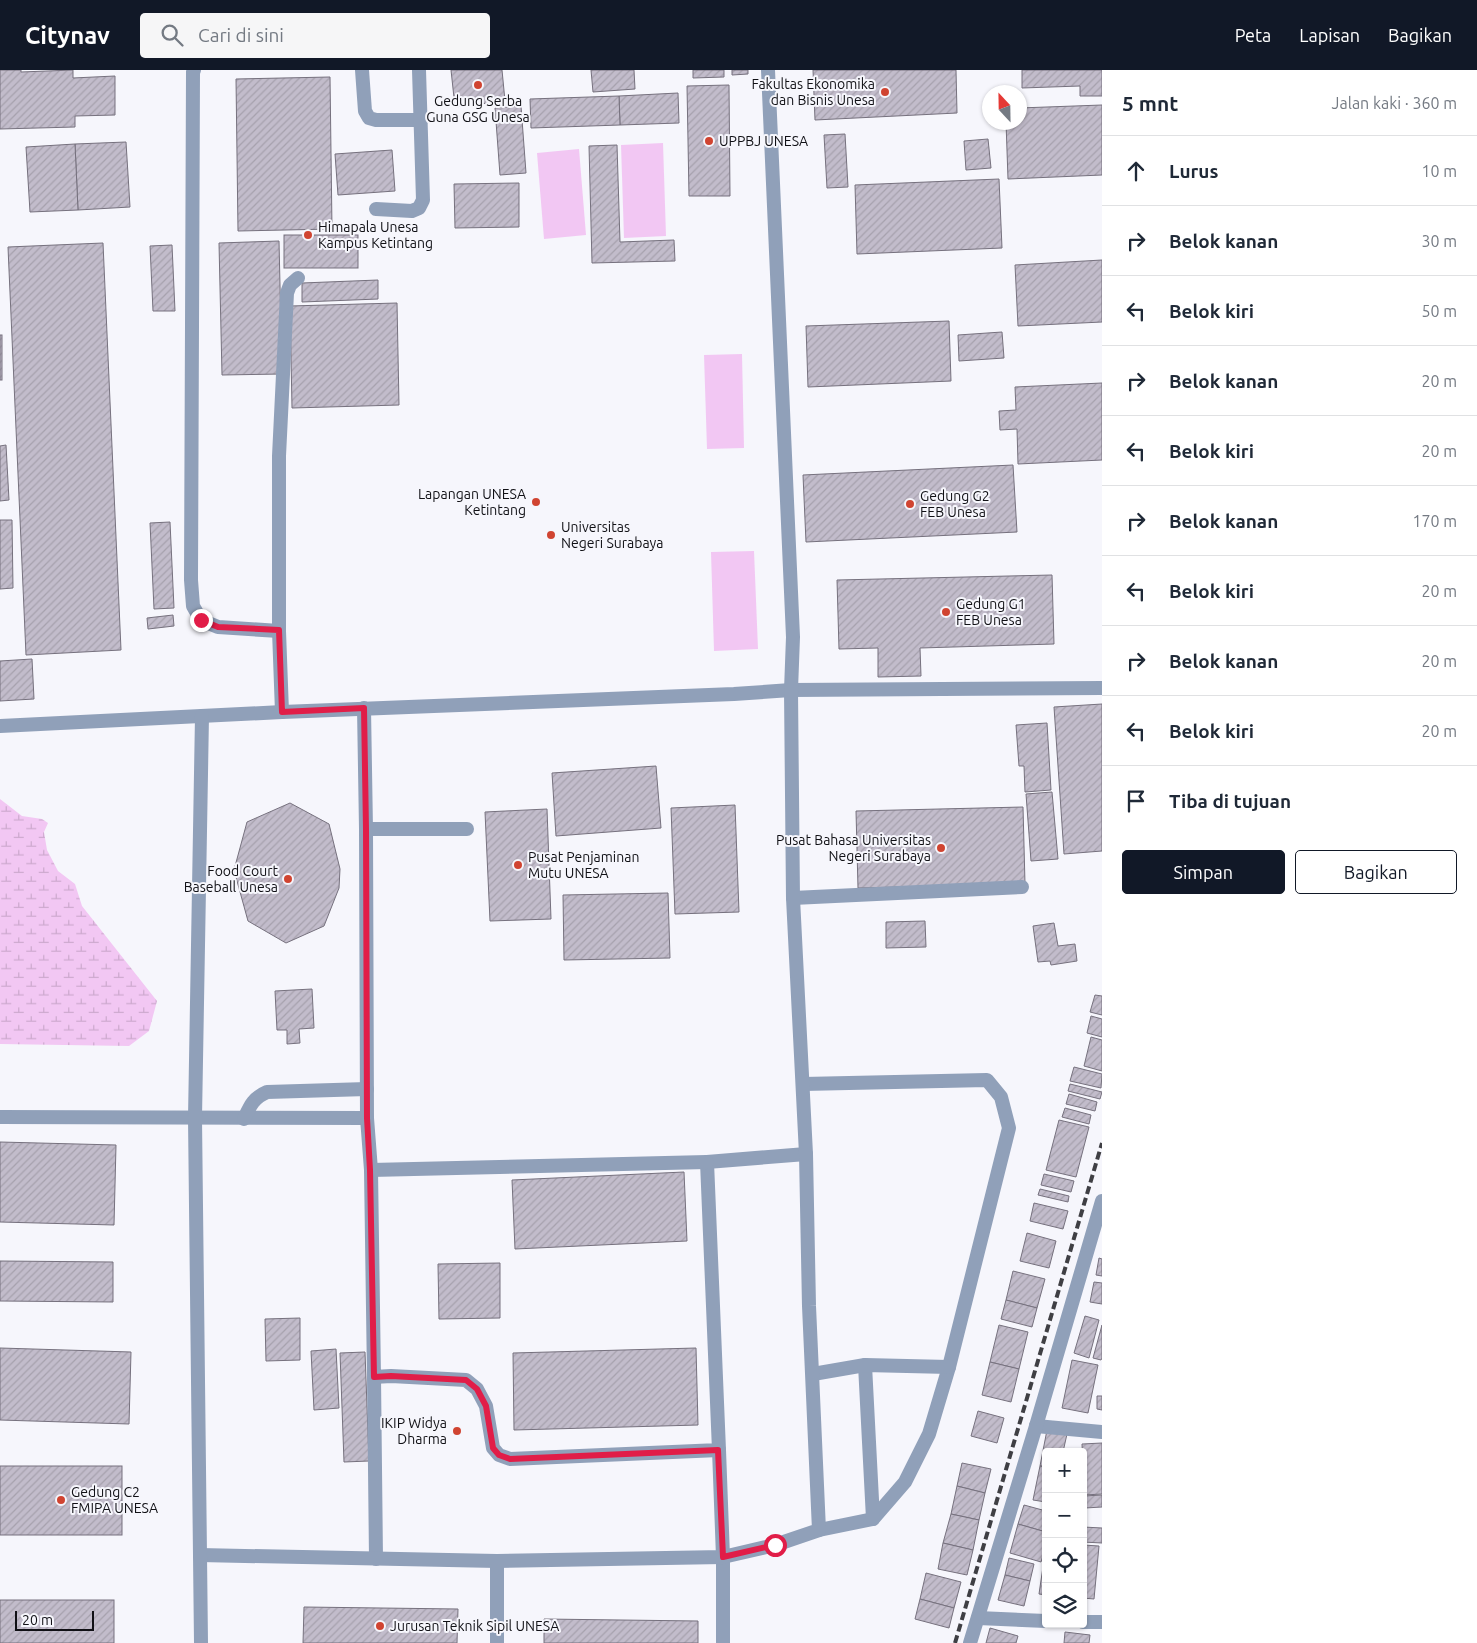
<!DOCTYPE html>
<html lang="id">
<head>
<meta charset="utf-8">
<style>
  body { margin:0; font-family:Ubuntu,sans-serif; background:#f6f6f7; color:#1f2937 }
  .controls { position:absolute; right:15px; bottom:15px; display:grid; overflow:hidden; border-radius:5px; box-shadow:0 1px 4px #0004 }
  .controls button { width:45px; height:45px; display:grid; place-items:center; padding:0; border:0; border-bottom:1px solid #e0e1e3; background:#fff; color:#1f2937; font:25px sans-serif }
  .compass { position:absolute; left:982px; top:15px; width:45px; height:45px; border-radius:50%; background:#fff; box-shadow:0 1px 4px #0004; rotate:338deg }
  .scale { position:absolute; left:15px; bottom:12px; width:79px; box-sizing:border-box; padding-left:5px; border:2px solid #101015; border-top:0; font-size:14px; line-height:18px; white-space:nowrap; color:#101015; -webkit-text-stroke:4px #f6f6fc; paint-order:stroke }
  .stop { position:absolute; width:15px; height:15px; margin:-11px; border:4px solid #e11d48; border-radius:50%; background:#fff }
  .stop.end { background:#e11d48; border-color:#fff; box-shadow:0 1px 5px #0008 }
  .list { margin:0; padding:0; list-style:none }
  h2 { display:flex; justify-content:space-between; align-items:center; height:65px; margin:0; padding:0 20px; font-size:21px }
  h2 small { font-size:16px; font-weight:400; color:#747a83 }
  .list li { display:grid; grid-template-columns:32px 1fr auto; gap:15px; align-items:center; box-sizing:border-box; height:70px; padding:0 20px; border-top:1px solid #e0e1e3 }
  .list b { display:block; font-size:19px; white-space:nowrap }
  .list em { font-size:16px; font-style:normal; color:#747a83 }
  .actions { display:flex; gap:10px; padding:15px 20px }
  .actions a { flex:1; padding:11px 0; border:1px solid #111827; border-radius:5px; text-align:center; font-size:18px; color:#111827 }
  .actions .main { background:#111827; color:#fff }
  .icon { flex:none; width:28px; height:28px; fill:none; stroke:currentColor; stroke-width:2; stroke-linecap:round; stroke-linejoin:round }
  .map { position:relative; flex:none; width:1102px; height:1573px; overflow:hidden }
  header { display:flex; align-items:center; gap:30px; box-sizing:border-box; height:70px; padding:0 25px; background:#111827; color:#fff }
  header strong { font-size:24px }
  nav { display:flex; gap:28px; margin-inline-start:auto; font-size:18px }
  .search { width:350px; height:45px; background:#f6f6f7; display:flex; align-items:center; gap:12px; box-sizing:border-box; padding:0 18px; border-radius:5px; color:#747a83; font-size:19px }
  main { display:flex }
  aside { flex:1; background:#fff }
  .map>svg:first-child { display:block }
  .wetland { fill:url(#wetland-marsh) }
  .green { fill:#f2c7f3 }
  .building { fill:url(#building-hatch); stroke:#76717e }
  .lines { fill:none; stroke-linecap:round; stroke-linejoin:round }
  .service { stroke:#90a0b9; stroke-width:14 }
  .minor { stroke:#90a0b9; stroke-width:14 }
  .rail { stroke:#3f3f44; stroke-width:4; stroke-dasharray:8 4; stroke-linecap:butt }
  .route { stroke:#e11d48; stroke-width:6 }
  .poi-dot { fill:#d04431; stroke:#f6f6fc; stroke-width:2 }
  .labels { text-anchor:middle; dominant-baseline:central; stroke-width:4; stroke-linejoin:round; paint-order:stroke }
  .poi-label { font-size:14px; fill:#101015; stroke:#f6f6fc; text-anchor:start }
</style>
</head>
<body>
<header>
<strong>Citynav</strong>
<div class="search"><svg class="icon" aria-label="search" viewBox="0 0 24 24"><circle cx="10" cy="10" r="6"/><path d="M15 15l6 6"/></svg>Cari di sini</div>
<nav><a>Peta</a><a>Lapisan</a><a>Bagikan</a></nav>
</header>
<main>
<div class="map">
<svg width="1102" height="1573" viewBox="0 0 1102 1573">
  <defs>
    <pattern id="wetland-marsh" width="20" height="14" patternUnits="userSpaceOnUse" patternTransform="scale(1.25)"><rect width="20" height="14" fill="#f2c7f3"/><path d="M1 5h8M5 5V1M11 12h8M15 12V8" fill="none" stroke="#ceaacf"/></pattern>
    <pattern id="building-hatch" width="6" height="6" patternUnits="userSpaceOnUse" patternTransform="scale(1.25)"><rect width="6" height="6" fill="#c2bccb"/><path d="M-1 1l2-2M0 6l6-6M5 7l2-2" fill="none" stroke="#a6a1ad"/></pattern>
  </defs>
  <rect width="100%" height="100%" fill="#f6f6fc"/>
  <!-- wetland -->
  <polygon class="wetland" points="0,729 22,746 42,749 48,753 44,762 47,780 58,801 75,814 82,836 157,931 149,961 129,976 0,974"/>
  <!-- green -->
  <g class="green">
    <polygon points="663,73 666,166 624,168 621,75"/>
    <polygon points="579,79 586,165 544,169 537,83"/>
    <polygon points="742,284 744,378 707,379 704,285"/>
    <polygon points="754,481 758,579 714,581 711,482"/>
  </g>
  <!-- building -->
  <g class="building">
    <polygon points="0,0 21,0 21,2 73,0 73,8 115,6 115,45 75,46 75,57 0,59"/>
    <polygon points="451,0 502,0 505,31 455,37"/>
    <polygon points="591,0 634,0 635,19 593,22"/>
    <polygon points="693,0 724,0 724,7 693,8"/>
    <polygon points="732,0 748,0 748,4 732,5"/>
    <polygon points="813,0 956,0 957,43 815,50"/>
    <polygon points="1022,0 1102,0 1102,26 1080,26 1080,16 1022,18"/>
    <polygon points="330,7 332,159 238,161 236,9"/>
    <polygon points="729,15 730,126 689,126 687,16"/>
    <polygon points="678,23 679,53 620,55 619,26"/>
    <polygon points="619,26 620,55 531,58 530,29"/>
    <polygon points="1102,35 1102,105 1008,109 1006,52 1019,52 1019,38"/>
    <polygon points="521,36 526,103 500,105 495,38"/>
    <polygon points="845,64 848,117 827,118 824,65"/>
    <polygon points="988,69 991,98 966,100 964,71"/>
    <polygon points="126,72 130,137 78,140 75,74"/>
    <polygon points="75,74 78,140 30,142 26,77"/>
    <polygon points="617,75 620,172 674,170 675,191 592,193 589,76"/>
    <polygon points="392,80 395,121 338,125 335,84"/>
    <polygon points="999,109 1002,178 857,184 855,115"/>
    <polygon points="519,113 519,157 455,158 454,114"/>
    <rect x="284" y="165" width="74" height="33"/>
    <polygon points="279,171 282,304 222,305 219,173"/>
    <polygon points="103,173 121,580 26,585 8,177"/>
    <polygon points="172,175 175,241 153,241 150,176"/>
    <polygon points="1102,190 1102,252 1018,256 1015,195"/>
    <polygon points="378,210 378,229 302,232 302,213"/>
    <polygon points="397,233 399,335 292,338 290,236"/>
    <polygon points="949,251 951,311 808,317 806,256"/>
    <polygon points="1002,262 1004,288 959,291 958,265"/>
    <rect x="0" y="265" width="2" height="45"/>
    <polygon points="1102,313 1102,390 1018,394 1017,359 1000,360 999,341 1016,340 1015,317"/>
    <polygon points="6,375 9,430 0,431 0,376"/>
    <polygon points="1013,395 1017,462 806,472 803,405"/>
    <polygon points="0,450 12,450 13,518 0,519"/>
    <polygon points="170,452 174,538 154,539 150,453"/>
    <polygon points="1052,505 1054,574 920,578 921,606 878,607 878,578 839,579 837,510"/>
    <polygon points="173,545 174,556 148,559 147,548"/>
    <polygon points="32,589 34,629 0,631 0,591"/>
    <polygon points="1102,634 1102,781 1064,784 1054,637"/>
    <polygon points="1047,653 1051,720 1025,722 1024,696 1019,696 1016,655"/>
    <polygon points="656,696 661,758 556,766 552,703"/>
    <polygon points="1052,722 1058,789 1031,791 1026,724"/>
    <polygon points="290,733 329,754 340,799 339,818 324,856 286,873 248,851 234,800 247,752"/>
    <polygon points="735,735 739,842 675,844 671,738"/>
    <polygon points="1023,737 1025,814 858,818 856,741"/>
    <polygon points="547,739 551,849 490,851 485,742"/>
    <polygon points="668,823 670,888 564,890 563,825"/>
    <polygon points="925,851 926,877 886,878 886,852"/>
    <polygon points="1054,853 1058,876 1075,874 1077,891 1051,895 1050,891 1038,892 1033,856"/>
    <polygon points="312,919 314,958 299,959 300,973 287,974 287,960 277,960 275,921"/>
    <polygon points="1095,925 1102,926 1102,945 1090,942"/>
    <polygon points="1091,946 1102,949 1102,967 1087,963"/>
    <polygon points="1091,967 1102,970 1102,1001 1084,996"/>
    <polygon points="1074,997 1102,1004 1101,1018 1070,1011"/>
    <polygon points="1070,1014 1102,1022 1100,1029 1068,1021"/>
    <polygon points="1069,1024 1097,1032 1095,1041 1066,1034"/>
    <polygon points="1065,1038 1091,1045 1089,1054 1062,1047"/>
    <polygon points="1059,1050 1089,1057 1076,1107 1046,1100"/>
    <polygon points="0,1072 116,1075 114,1155 0,1152"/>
    <polygon points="684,1102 687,1171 515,1179 512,1110"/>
    <polygon points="1044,1104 1074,1111 1071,1122 1041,1115"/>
    <polygon points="1040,1119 1069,1126 1068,1132 1038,1125"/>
    <polygon points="1034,1133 1068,1141 1063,1159 1030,1151"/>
    <polygon points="1027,1163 1056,1171 1049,1198 1020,1191"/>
    <polygon points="1099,1188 1102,1189 1102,1206 1096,1205"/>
    <polygon points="0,1191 113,1192 113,1232 0,1231"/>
    <polygon points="500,1193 500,1248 439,1249 438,1194"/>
    <polygon points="1013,1201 1045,1209 1037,1238 1006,1230"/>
    <polygon points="1094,1212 1102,1213 1102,1234 1090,1232"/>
    <polygon points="1006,1230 1037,1238 1032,1257 1001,1249"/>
    <polygon points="1085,1246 1099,1250 1089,1288 1074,1283"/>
    <polygon points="300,1248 300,1290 266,1291 265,1249"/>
    <polygon points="999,1255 1028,1262 1019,1299 990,1292"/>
    <polygon points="1102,1255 1102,1288 1101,1290 1093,1288"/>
    <polygon points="0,1278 131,1282 129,1354 0,1350"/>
    <polygon points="696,1278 698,1355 514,1360 513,1283"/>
    <polygon points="336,1279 339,1338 314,1340 311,1281"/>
    <polygon points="365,1282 369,1391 344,1392 340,1283"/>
    <polygon points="1072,1290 1098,1295 1088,1343 1062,1338"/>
    <polygon points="990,1292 1019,1299 1011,1332 982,1325"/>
    <polygon points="1097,1326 1102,1326 1102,1340 1097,1339"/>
    <polygon points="978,1341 1004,1348 997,1373 971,1366"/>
    <polygon points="1047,1360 1067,1364 1063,1382 1046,1382 1046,1397 1040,1396"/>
    <polygon points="1102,1373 1102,1424 1084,1425 1082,1374"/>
    <polygon points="962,1393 991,1399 985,1423 957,1416"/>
    <rect x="0" y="1396" width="122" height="69"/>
    <polygon points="1040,1396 1046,1397 1046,1432 1033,1430"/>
    <polygon points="957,1416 985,1423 979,1450 951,1444"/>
    <polygon points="1102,1425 1102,1437 1085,1438 1084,1426"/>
    <polygon points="1024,1435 1046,1441 1046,1462 1018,1454"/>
    <polygon points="951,1444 979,1450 973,1480 943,1473"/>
    <polygon points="1018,1454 1046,1462 1046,1475 1041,1492 1010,1483"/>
    <polygon points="1083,1457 1102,1458 1102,1473 1083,1472"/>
    <polygon points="943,1473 973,1480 967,1505 938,1499"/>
    <polygon points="1083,1475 1099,1476 1094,1529 1083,1528"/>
    <polygon points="1009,1488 1034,1494 1030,1511 1005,1505"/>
    <polygon points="1044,1490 1046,1490 1046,1525 1039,1524"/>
    <polygon points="926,1503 961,1512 954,1538 920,1529"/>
    <polygon points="1005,1505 1030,1511 1024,1536 998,1530"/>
    <polygon points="920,1529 954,1538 949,1558 915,1549"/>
    <rect x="0" y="1530" width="114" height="43"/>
    <polygon points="304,1537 458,1539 457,1573 303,1573"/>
    <polygon points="544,1549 698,1551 698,1573 544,1573"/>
    <polygon points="990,1558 1018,1566 1016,1573 986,1573"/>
    <polygon points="1065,1562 1090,1565 1089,1573 1064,1573"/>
  </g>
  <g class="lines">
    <!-- service -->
    <g class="service">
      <polyline points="194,0 193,2 191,510 193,536 201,550 218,557 279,561"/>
      <polyline points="362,0 365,41 369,48 376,50 421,50"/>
      <polyline points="376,139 412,141 419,138 423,130 419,0"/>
      <polyline points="364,638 366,759"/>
      <polyline points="282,642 279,561 279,386 287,223 290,215 298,208"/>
      <polyline points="0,656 282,642 734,624 791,620 1102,618"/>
      <polyline points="467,759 366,759 367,1048 371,1100 374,1307 391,1306 466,1310 477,1319 486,1336 493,1378 499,1385 510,1389 719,1380 707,1092 806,1084"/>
      <polyline points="793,828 1022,817"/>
      <polyline points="803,1014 987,1010 1001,1027 1009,1058 949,1297 929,1364 905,1412 873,1449 819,1460"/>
      <polyline points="0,1047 367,1048"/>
      <path d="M244,1049c6,-13 9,-21 23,-27l100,-3"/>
      <polyline points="371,1100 707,1092"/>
      <polyline points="865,1295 873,1449"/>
      <polyline points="813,1304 865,1295 949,1297"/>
      <polyline points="374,1307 376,1489"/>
      <polyline points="719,1380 723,1487 723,1573"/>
      <polyline points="200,1485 497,1491 723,1487 775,1475 819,1460 809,1236 806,1084 793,828 791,620 793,567 768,0"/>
      <polyline points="201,1573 195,1048 202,646"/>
      <polyline points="497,1573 497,1491"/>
    </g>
    <!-- minor -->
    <g class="minor">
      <polyline points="1036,1356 1102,1362"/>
      <polyline points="978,1548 1046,1551"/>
      <polyline points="1083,1552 1102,1552"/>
      <polyline points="970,1573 1036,1356 1102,1131"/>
    </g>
    <!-- rail -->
    <polyline class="rail" points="955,1573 1102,1073"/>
  </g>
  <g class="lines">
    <!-- route -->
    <polyline class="route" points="201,550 218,557 279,560 282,642 364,638 366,759 367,1048 370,1100 374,1307 391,1306 466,1310 477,1319 486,1336 493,1378 499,1385 510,1389 718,1380 723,1487 775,1475"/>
  </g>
  <!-- markers -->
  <g class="poi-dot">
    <circle cx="478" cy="15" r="5"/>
    <circle cx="885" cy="22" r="5"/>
    <circle cx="709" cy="71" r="5"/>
    <circle cx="308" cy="165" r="5"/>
    <circle cx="536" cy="432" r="5"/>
    <circle cx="910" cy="434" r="5"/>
    <circle cx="551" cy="465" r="5"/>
    <circle cx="946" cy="542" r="5"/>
    <circle cx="941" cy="778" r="5"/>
    <circle cx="518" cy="795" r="5"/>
    <circle cx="288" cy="809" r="5"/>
    <circle cx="457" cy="1361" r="5"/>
    <circle cx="61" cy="1430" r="5"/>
    <circle cx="380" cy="1556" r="5"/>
  </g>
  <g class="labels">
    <!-- poi labels -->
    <g class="poi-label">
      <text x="875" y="14" text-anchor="end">Fakultas Ekonomika<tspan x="875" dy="16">dan Bisnis Unesa</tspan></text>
      <text x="478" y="31" text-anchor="middle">Gedung Serba<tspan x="478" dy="16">Guna GSG Unesa</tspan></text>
      <text x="719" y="71">UPPBJ UNESA</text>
      <text x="318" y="157">Himapala Unesa<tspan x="318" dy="16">Kampus Ketintang</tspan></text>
      <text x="526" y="424" text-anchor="end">Lapangan UNESA<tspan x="526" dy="16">Ketintang</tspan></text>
      <text x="920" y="426">Gedung G2<tspan x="920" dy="16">FEB Unesa</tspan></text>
      <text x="561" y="457">Universitas<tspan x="561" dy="16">Negeri Surabaya</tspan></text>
      <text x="956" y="534">Gedung G1<tspan x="956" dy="16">FEB Unesa</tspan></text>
      <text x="931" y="770" text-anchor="end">Pusat Bahasa Universitas<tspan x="931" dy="16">Negeri Surabaya</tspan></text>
      <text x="528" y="787">Pusat Penjaminan<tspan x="528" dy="16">Mutu UNESA</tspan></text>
      <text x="278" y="801" text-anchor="end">Food Court<tspan x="278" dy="16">Baseball Unesa</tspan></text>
      <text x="447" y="1353" text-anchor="end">IKIP Widya<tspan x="447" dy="16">Dharma</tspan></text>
      <text x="71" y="1422">Gedung C2<tspan x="71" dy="16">FMIPA UNESA</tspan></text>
      <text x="390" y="1556">Jurusan Teknik Sipil UNESA</text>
    </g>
  </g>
</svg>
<div class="controls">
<button>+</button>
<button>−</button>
<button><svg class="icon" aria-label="locate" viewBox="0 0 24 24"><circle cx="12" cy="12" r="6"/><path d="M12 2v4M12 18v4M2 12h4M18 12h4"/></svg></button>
<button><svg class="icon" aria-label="layers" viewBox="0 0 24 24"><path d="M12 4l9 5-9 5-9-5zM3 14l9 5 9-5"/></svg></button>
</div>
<svg class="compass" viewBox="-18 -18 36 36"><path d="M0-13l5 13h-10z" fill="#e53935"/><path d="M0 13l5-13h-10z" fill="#747a83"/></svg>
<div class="scale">20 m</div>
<div class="stop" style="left:775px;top:1475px"></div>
<div class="stop end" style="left:201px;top:550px"></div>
</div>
<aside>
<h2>5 mnt<small>Jalan kaki · 360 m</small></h2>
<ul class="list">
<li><svg class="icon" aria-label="ahead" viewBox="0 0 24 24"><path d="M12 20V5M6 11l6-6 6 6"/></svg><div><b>Lurus</b></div><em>10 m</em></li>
<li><svg class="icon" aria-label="right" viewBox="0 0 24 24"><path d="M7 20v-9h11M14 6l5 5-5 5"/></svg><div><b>Belok kanan</b></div><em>30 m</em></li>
<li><svg class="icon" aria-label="left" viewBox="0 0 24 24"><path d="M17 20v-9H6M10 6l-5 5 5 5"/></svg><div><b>Belok kiri</b></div><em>50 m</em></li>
<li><svg class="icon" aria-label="right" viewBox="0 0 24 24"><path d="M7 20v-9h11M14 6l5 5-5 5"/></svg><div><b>Belok kanan</b></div><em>20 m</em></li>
<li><svg class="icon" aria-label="left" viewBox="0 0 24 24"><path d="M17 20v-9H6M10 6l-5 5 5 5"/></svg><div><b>Belok kiri</b></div><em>20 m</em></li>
<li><svg class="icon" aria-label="right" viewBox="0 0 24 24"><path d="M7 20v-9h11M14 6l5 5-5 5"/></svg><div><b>Belok kanan</b></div><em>170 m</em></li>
<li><svg class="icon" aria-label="left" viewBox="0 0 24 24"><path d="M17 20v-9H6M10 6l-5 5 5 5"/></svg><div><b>Belok kiri</b></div><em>20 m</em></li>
<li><svg class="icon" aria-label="right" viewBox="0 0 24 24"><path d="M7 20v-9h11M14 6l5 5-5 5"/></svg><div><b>Belok kanan</b></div><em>20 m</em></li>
<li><svg class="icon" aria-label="left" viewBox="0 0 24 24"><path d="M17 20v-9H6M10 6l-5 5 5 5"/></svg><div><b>Belok kiri</b></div><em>20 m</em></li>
<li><svg class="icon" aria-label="arrive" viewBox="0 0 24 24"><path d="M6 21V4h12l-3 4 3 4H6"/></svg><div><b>Tiba di tujuan</b></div></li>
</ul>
<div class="actions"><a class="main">Simpan</a><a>Bagikan</a></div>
</aside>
</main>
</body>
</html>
